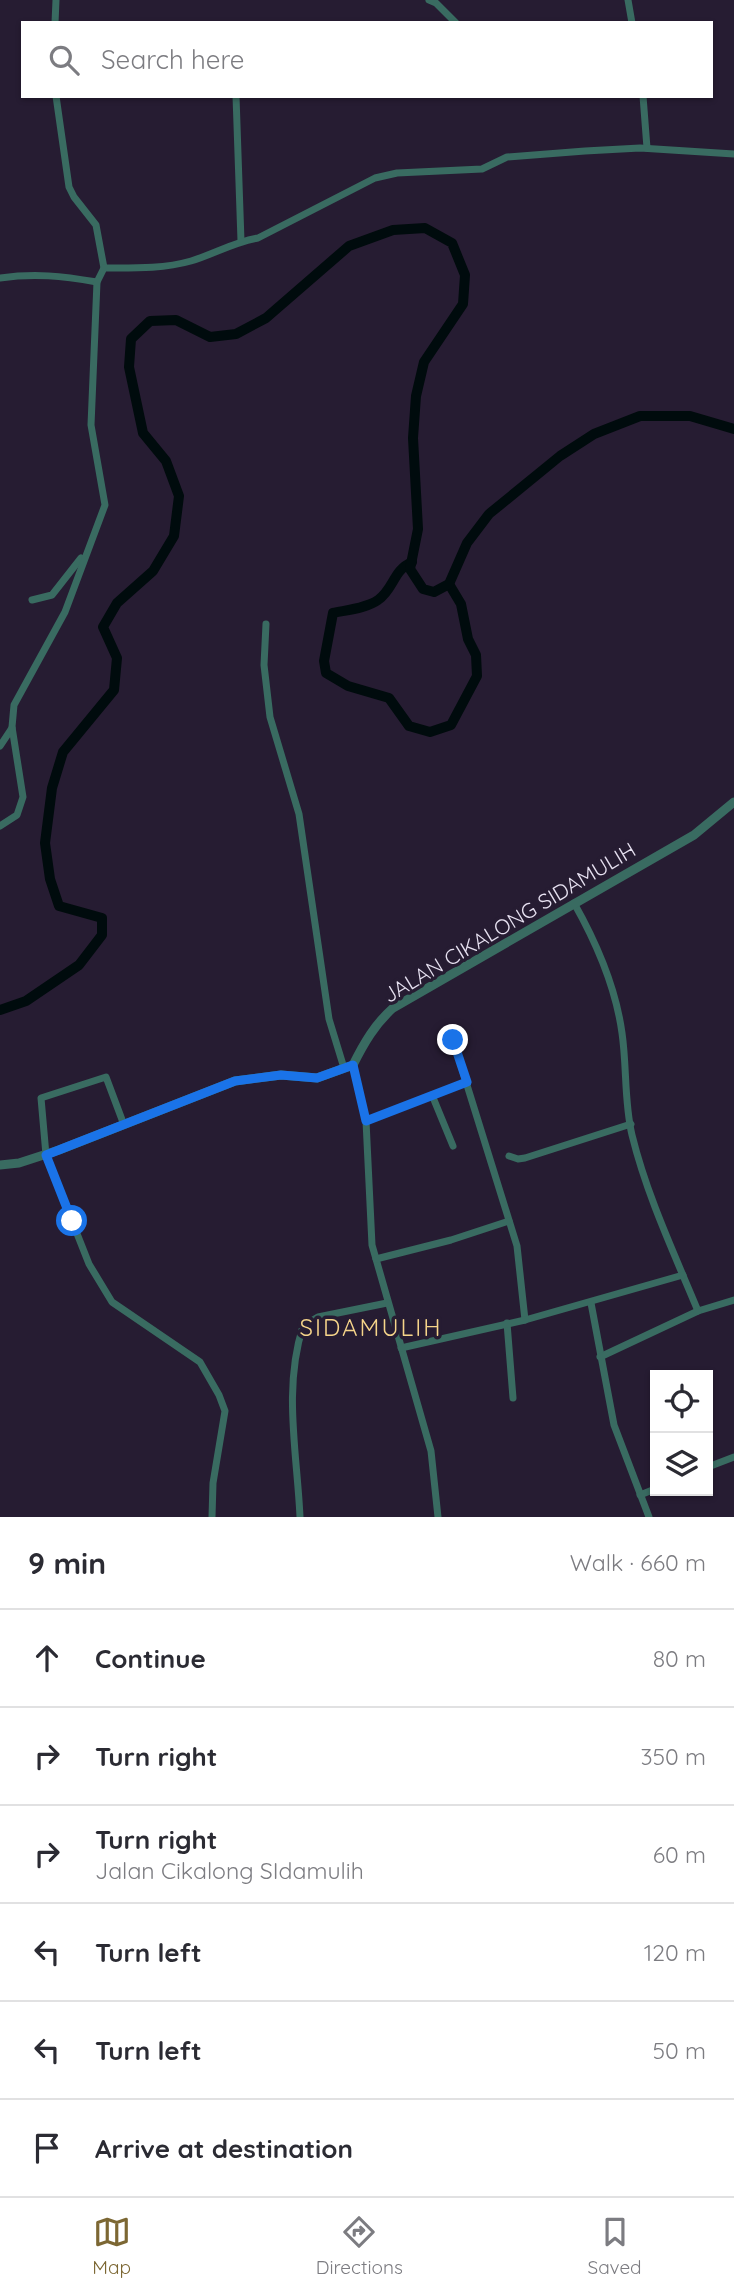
<!DOCTYPE html>
<html lang="en">
<head>
<meta charset="utf-8">
<style>
  body { margin:0; font-family:Quicksand,sans-serif; background:#f2f2f3; color:#2b2b33 }
  .controls { position:absolute; right:21px; bottom:21px; display:grid; overflow:hidden; border-radius:0px; box-shadow:0 2px 5px #0004 }
  .controls button { width:63px; height:63px; display:grid; place-items:center; padding:0; border:0; border-bottom:2px solid #e1e1e2; background:#fff; color:#2b2b33; font:35px sans-serif }
  .stop { position:absolute; width:21px; height:21px; margin:-16px; border:5px solid #1a73e8; border-radius:50%; background:#fff }
  .stop.end { background:#1a73e8; border-color:#fff; box-shadow:0 2px 7px #0008 }
  .list { margin:0; padding:0; list-style:none }
  h2 { display:flex; justify-content:space-between; align-items:center; height:91px; margin:0; padding:0 28px; font-size:30px }
  h2 small { font-size:23px; font-weight:400; color:#7c7c81 }
  .list li { display:grid; grid-template-columns:46px 1fr auto; gap:21px; align-items:center; box-sizing:border-box; height:98px; padding:0 28px; border-top:2px solid #e1e1e2 }
  .list b { display:block; font-size:26px; white-space:nowrap }
  .list p { margin:0; font-size:23px; white-space:nowrap; color:#7c7c81 }
  .list em { font-size:23px; font-style:normal; color:#7c7c81 }
  .icon { flex:none; width:38px; height:38px; fill:none; stroke:currentColor; stroke-width:2; stroke-linecap:round; stroke-linejoin:round }
  .map { position:relative; flex:none; width:734px; height:1517px; overflow:hidden }
  .search { position:absolute; background:#fff; box-shadow:0 2px 5px #0004; left:21px; right:21px; top:21px; height:77px; display:flex; align-items:center; gap:18px; box-sizing:border-box; padding:0 24px; border-radius:0px; color:#7c7c81; font-size:26px }
  .sheet { height:679px; background:#fff }
  nav { display:flex; justify-content:space-around; align-items:center; box-sizing:border-box; height:98px; border-top:2px solid #e1e1e2; background:#fff; font-size:19px; color:#7c7c81 }
  nav a { display:grid; justify-items:center; gap:4px }
  nav .on { color:#7c6733 }
  .map>svg:first-child { display:block }
  .lines { fill:none; stroke-linecap:round; stroke-linejoin:round }
  .river { stroke:#000b0d; stroke-width:10 }
  .minor { stroke:#396b61; stroke-width:7 }
  .tertiary { stroke:#396b61; stroke-width:9 }
  .route { stroke:#1a73e8; stroke-width:9 }
  .labels { text-anchor:middle; dominant-baseline:central; stroke-width:7; stroke-linejoin:round; paint-order:stroke }
  .street-label { font-size:21px; fill:#e7e1f1; stroke:#261c32 }
  .quarter-label { font-size:24px; letter-spacing:2px; fill:#f6d58a; stroke:#261c32 }
</style>
</head>
<body>
<div class="map">
<svg width="734" height="1517" viewBox="0 0 734 1517">
  <rect width="100%" height="100%" fill="#261c32"/>
  <g class="lines">
    <!-- river -->
    <g class="river">
      <path d="M412,562c-19,8 -18,27 -34,38 -11,8 -31,10 -45,13l-9,48 2,12 22,13 41,12 20,28 21,6 21,-7 26,-49 -1,-21 -8,-16 -7,-35 -12,-20"/>
      <polyline points="0,1010 26,1001 79,965 102,935 102,918 59,906 50,879 45,843 52,788 63,752 114,690 117,658 103,627 117,603 153,571 174,536 179,496 166,461 143,433 129,367 131,339 150,321 176,320 210,337 236,334 266,318 349,246 393,230 425,228 452,243 465,275 463,304 424,362 416,396 413,438 418,529 410,569 423,589 434,592 449,584 467,543 489,514 560,456 594,434 640,416 690,416 734,429"/>
    </g>
    <!-- minor -->
    <g class="minor">
      <polyline points="429,0 436,3 456,23"/>
      <polyline points="628,0 632,23"/>
      <polyline points="55,23 56,0"/>
      <polyline points="56,96 69,187 74,197 96,225 104,268"/>
      <polyline points="236,96 241,241"/>
      <polyline points="643,96 647,148"/>
      <path d="M0,278c35,-5 62,-2 97,4"/>
      <polyline points="32,600 52,595 81,558"/>
      <polyline points="266,624 264,665 270,717 299,814 329,1019 344,1068"/>
      <polyline points="0,746 12,728"/>
      <path d="M0,826l17,-11 6,-18 -11,-70 2,-22 51,-93 40,-107 -14,-80 6,-143 7,-14c29,0 59,1 87,-7 23,-7 43,-19 67,-23l117,-60 22,-5 85,-4 25,-12 78,-6 55,-3 94,6"/>
      <path d="M574,903c22,39 42,86 48,130 5,34 2,69 10,102 15,61 42,118 66,176l36,-11"/>
      <polyline points="453,1040 517,1246 525,1320"/>
      <polyline points="353,1065 366,1121 372,1245 431,1451 438,1517"/>
      <polyline points="432,1095 453,1146"/>
      <polyline points="366,1121 467,1082"/>
      <polyline points="124,1125 106,1077 41,1098 46,1155 89,1264 112,1302 200,1362 219,1395 225,1411 213,1483 212,1517"/>
      <polyline points="509,1156 518,1159 525,1158 631,1124"/>
      <polyline points="376,1259 451,1240 509,1221"/>
      <polyline points="591,1303 614,1425 649,1517"/>
      <polyline points="507,1323 513,1398"/>
      <polyline points="401,1348 525,1320 683,1275"/>
      <polyline points="600,1357 698,1311"/>
      <polyline points="708,1467 734,1457"/>
      <polyline points="640,1495 655,1489"/>
      <path d="M300,1517c-3,-65 -17,-128 3,-191l15,-9 69,-14"/>
    </g>
    <!-- tertiary -->
    <path class="tertiary" d="M0,1165l19,-2 40,-13 176,-69 46,-6 36,3 36,-13c11,-22 22,-41 40,-57l301,-173 40,-33"/>
  </g>
  <g class="lines">
    <!-- route -->
    <polyline class="route" points="72,1221 46,1155 235,1081 281,1075 317,1078 353,1065 366,1121 467,1082 453,1040"/>
  </g>
  <g class="labels">
    <!-- street labels -->
    <g class="street-label">
      <text transform="translate(509 922) rotate(-31)">JALAN CIKALONG SIDAMULIH</text>
    </g>
    <!-- quarter labels -->
    <g class="quarter-label">
      <text x="371" y="1327">SIDAMULIH</text>
    </g>
  </g>
</svg>
<div class="controls">
<button><svg class="icon" aria-label="locate" viewBox="0 0 24 24"><circle cx="12" cy="12" r="6"/><path d="M12 2v4M12 18v4M2 12h4M18 12h4"/></svg></button>
<button><svg class="icon" aria-label="layers" viewBox="0 0 24 24"><path d="M12 4l9 5-9 5-9-5zM3 14l9 5 9-5"/></svg></button>
</div>
<div class="stop" style="left:72px;top:1221px"></div>
<div class="stop end" style="left:453px;top:1040px"></div>
<div class="search"><svg class="icon" aria-label="search" viewBox="0 0 24 24"><circle cx="10" cy="10" r="6"/><path d="M15 15l6 6"/></svg>Search here</div>
</div>
<section class="sheet">
<h2>9 min<small>Walk · 660 m</small></h2>
<ul class="list">
<li><svg class="icon" aria-label="ahead" viewBox="0 0 24 24"><path d="M12 20V5M6 11l6-6 6 6"/></svg><div><b>Continue</b></div><em>80 m</em></li>
<li><svg class="icon" aria-label="right" viewBox="0 0 24 24"><path d="M7 20v-9h11M14 6l5 5-5 5"/></svg><div><b>Turn right</b></div><em>350 m</em></li>
<li><svg class="icon" aria-label="right" viewBox="0 0 24 24"><path d="M7 20v-9h11M14 6l5 5-5 5"/></svg><div><b>Turn right</b><p>Jalan Cikalong SIdamulih</p></div><em>60 m</em></li>
<li><svg class="icon" aria-label="left" viewBox="0 0 24 24"><path d="M17 20v-9H6M10 6l-5 5 5 5"/></svg><div><b>Turn left</b></div><em>120 m</em></li>
<li><svg class="icon" aria-label="left" viewBox="0 0 24 24"><path d="M17 20v-9H6M10 6l-5 5 5 5"/></svg><div><b>Turn left</b></div><em>50 m</em></li>
<li><svg class="icon" aria-label="arrive" viewBox="0 0 24 24"><path d="M6 21V4h12l-3 4 3 4H6"/></svg><div><b>Arrive at destination</b></div></li>
</ul>
</section>
<nav>
<a class="on"><svg class="icon" aria-label="map" viewBox="0 0 24 24"><path d="M3 6l6-2 6 2 6-2v14l-6 2-6-2-6 2zM9 4v14M15 6v14"/></svg>Map</a>
<a><svg class="icon" aria-label="directions" viewBox="0 0 24 24"><path d="M12 3l9 9-9 9-9-9zM9 14v-3h6M13 9l2 2-2 2"/></svg>Directions</a>
<a><svg class="icon" aria-label="saved" viewBox="0 0 24 24"><path d="M7 4h10v16l-5-4-5 4z"/></svg>Saved</a>
</nav>
</body>
</html>
